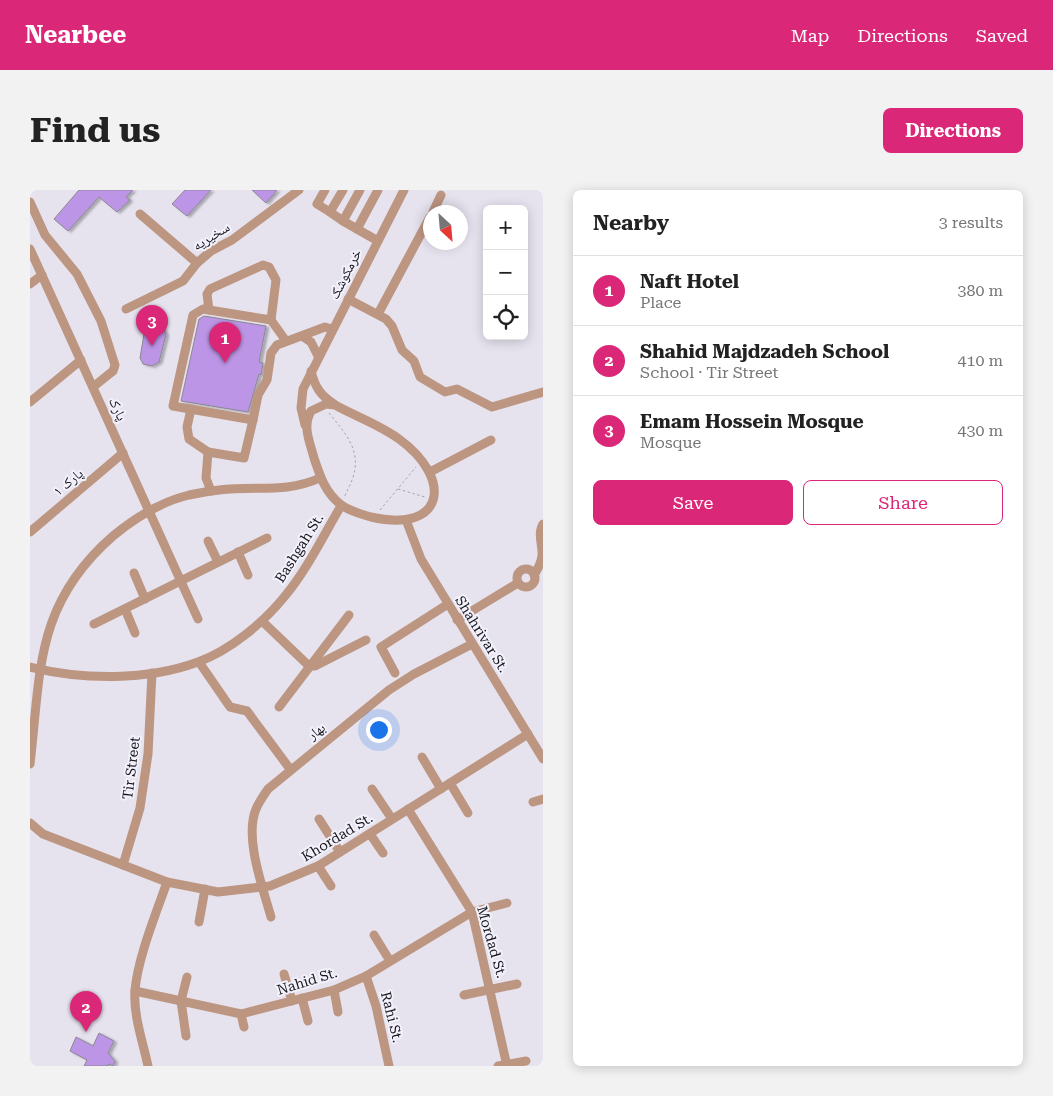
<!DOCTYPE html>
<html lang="en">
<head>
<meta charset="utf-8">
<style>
  body { margin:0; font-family:"Roboto Serif","Noto Naskh Arabic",serif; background:#f2f2f2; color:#222 }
  .controls { position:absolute; right:15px; top:15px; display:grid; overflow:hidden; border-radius:8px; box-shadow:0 2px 12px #0003 }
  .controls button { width:45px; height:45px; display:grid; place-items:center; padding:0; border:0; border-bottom:1px solid #e0e0e0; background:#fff; color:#222; font:25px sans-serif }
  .compass { position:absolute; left:393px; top:15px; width:45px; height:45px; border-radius:50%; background:#fff; box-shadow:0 2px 12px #0003; rotate:154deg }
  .you { position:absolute; left:348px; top:539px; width:18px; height:18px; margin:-12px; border:4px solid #fff; border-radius:50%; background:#1a73e8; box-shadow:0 0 0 8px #1a73e833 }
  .badge { display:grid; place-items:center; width:32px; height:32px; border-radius:50%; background:#db2777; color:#fff; font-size:16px; font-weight:700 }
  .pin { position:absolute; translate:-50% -41px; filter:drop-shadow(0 1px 2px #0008) }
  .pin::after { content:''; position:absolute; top:26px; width:18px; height:15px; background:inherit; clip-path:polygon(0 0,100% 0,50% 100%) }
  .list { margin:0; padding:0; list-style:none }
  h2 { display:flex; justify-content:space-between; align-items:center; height:65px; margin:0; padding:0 20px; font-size:21px }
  h2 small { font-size:16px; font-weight:400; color:#767676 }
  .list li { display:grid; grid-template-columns:32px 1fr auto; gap:15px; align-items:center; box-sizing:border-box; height:70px; padding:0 20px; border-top:1px solid #e0e0e0 }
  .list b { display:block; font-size:19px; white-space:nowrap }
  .list p { margin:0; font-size:16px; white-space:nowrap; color:#767676 }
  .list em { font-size:16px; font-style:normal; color:#767676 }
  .actions { display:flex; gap:10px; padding:15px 20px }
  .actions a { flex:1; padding:11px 0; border:1px solid #db2777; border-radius:8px; text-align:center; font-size:18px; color:#db2777 }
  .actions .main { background:#db2777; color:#fff }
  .icon { flex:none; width:28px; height:28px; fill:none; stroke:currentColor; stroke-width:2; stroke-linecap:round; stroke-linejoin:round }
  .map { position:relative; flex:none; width:513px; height:876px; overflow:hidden; border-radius:8px }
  header { display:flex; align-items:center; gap:30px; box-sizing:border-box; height:70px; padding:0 25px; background:#db2777; color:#fff }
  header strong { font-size:24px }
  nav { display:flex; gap:28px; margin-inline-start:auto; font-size:18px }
  .intro { display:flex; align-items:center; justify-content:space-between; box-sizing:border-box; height:120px; padding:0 30px }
  h1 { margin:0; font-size:35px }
  .button { padding:12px 22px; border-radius:8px; background:#db2777; color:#fff; font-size:18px; font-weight:700 }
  main { display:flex; gap:30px; padding:0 30px }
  aside { flex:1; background:#fff; border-radius:8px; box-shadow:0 2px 12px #0003 }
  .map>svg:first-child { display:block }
  .building { fill:#bc95e6; stroke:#8b8791; filter:url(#shadow) }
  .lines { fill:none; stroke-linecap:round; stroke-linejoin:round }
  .path { stroke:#a7a5ae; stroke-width:1; stroke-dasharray:2.5 2.5; stroke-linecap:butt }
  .minor { stroke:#bd9682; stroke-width:9 }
  .labels { text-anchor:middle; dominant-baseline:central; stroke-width:4; stroke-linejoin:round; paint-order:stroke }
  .street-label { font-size:14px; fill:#18181c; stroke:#f3f1fc }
</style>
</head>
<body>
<header>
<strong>Nearbee</strong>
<nav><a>Map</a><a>Directions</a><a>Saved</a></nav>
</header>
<div class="intro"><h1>Find us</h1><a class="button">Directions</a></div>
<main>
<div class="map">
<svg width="513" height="876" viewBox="0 0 513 876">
  <defs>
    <filter id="shadow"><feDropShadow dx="3" dy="1.5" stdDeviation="1" flood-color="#0004"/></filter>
  </defs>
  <rect width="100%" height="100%" fill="#e6e3ef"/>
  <!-- building -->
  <g class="building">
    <polygon points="49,0 103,0 96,7 100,10 87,22 69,7 38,41 24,29"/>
    <polygon points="155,0 181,0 157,26 142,14"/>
    <polygon points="222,0 247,0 236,13"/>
    <polygon points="174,126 236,136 229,172 233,173 231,185 229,184 218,222 151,211 169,129"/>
    <polygon points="124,132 131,135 136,144 129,172 122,176 113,174 110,168 115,138"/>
    <polygon points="69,843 84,851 78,863 85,871 83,876 79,874 77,876 54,876 57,870 40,861 46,847 63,856"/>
  </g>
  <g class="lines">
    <!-- path -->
    <g class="path">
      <path d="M299,223c16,20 34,38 23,67 -2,6 -6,12 -8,18"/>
      <polyline points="368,299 395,307"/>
      <polyline points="350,320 386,277"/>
    </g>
    <!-- minor -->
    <g class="minor">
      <polyline points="295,0 287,14 300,22"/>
      <polyline points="313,0 300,22 313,31"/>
      <polyline points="0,12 15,45 47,84 71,131 85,175 83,181 63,197"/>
      <polyline points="403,22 411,5"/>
      <polyline points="110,24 167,73 181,61 202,50 269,0"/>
      <polyline points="327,39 313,31 330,0"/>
      <polyline points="348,51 327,39 348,0"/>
      <polyline points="0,59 168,429"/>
      <polyline points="0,94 12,85"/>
      <polyline points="318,109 356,129 362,136 372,160 384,171 390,187 415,202 427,199 462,217 513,202"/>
      <polyline points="96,119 153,91 167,73"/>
      <polyline points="179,120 177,104 180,99 233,75 239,77 246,90 241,130"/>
      <polyline points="348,124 400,27"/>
      <polyline points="272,146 281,152 288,166"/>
      <polyline points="256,151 241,130 173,119 163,125 143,216 223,230 228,205 237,190 241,163 247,155 295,137 302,139"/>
      <path d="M281,181c4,16 9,24 23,33"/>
      <polyline points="0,212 51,170"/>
      <path d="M296,214l9,1c20,11 45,20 64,34 54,39 47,95 -28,78 -10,-3 -23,-6 -31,-13 -15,-12 -20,-28 -26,-46 -4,-16 -12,-31 -3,-47z"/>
      <polyline points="161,219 157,237 159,249 178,262"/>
      <polyline points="275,235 271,218 273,199 374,0"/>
      <polyline points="400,282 461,250"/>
      <polyline points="181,301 176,288 178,262 214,268 223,230"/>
      <polyline points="376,330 391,369 513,569"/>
      <polyline points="0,342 93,263"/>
      <polyline points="178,351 188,372"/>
      <polyline points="208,362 218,385"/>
      <circle cx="496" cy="388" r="9"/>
      <polyline points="104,383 115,409"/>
      <path d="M504,385c4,-6 7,-12 8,-19 1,-10 -5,-22 1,-32"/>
      <polyline points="95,419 105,443"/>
      <polyline points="427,430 488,393"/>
      <polyline points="232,431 279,476 285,476 336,450"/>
      <polyline points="64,434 237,348"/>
      <polyline points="169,472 200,517 217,521 260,579"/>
      <path d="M0,477c54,13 116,14 168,-5 33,-12 66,-40 87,-66 23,-28 38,-60 56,-90"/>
      <polyline points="365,483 351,457 418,414"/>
      <polyline points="249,517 319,425"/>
      <polyline points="392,567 411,599"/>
      <path d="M0,574c11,-94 5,-160 83,-228 23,-19 47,-34 76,-41 10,-2 20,-4 30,-5 37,-5 65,4 101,-12"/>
      <polyline points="420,593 438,623"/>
      <polyline points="342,599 362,629"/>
      <polyline points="503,612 513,609"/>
      <polyline points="378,619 442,722 477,876"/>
      <polyline points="289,629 310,662"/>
      <polyline points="0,633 13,644 137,692 188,702 240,696 288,676 498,544"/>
      <polyline points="340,644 353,663"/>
      <polyline points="93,675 110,618 118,564 122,483"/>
      <polyline points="288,676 301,696"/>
      <path d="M241,727c-8,-29 -27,-79 -15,-108 3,-7 8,-14 12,-20l121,-99 25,-16 58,-30"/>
      <polyline points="169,732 175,699"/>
      <polyline points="344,745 360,771"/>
      <polyline points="254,784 262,811"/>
      <polyline points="336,786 346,816 359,876"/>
      <polyline points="304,800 308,822"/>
      <polyline points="105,801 211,824 304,800 336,786 442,722 477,713"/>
      <polyline points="434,805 487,794"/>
      <polyline points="272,808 278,831"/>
      <polyline points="211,824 214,837"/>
      <polyline points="156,846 151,811 157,787"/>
      <path d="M118,876c-5,-24 -15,-51 -13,-76 3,-33 21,-76 32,-108"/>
      <polyline points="468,876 496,871"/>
    </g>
  </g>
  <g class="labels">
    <!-- street labels -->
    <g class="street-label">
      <text transform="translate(181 46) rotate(-32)">سخیریه</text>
      <text transform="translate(315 84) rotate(-63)">خرمکوشک</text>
      <text transform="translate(88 219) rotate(65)">پارک</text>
      <text transform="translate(38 292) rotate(-40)">پارک ۱</text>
      <text transform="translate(269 358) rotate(-58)">Bashgah St.</text>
      <text transform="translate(452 444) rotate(58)">Shahrivar St.</text>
      <text transform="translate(286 541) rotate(-38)">بهار</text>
      <text transform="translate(101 578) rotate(-83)">Tir Street</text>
      <text transform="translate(307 647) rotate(-31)">Khordad St.</text>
      <text transform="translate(462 752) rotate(74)">Mordad St.</text>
      <text transform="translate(277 791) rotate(-17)">Nahid St.</text>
      <text transform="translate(362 827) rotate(76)">Rahi St.</text>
    </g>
  </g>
</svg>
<div class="controls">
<button>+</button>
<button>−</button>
<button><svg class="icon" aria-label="locate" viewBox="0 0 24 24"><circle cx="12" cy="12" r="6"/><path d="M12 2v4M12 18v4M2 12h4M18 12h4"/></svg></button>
</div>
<svg class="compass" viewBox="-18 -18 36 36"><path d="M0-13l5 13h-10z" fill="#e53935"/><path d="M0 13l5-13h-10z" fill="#767676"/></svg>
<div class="you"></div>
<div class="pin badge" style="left:195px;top:173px">1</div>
<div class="pin badge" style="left:56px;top:842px">2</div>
<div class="pin badge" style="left:122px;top:156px">3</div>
</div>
<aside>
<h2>Nearby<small>3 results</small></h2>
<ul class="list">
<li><span class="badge">1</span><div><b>Naft Hotel</b><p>Place</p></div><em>380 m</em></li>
<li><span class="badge">2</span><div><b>Shahid Majdzadeh School</b><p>School · Tir Street</p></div><em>410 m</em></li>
<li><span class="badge">3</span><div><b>Emam Hossein Mosque</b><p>Mosque</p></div><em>430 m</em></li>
</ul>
<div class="actions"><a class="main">Save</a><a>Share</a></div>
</aside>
</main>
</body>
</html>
